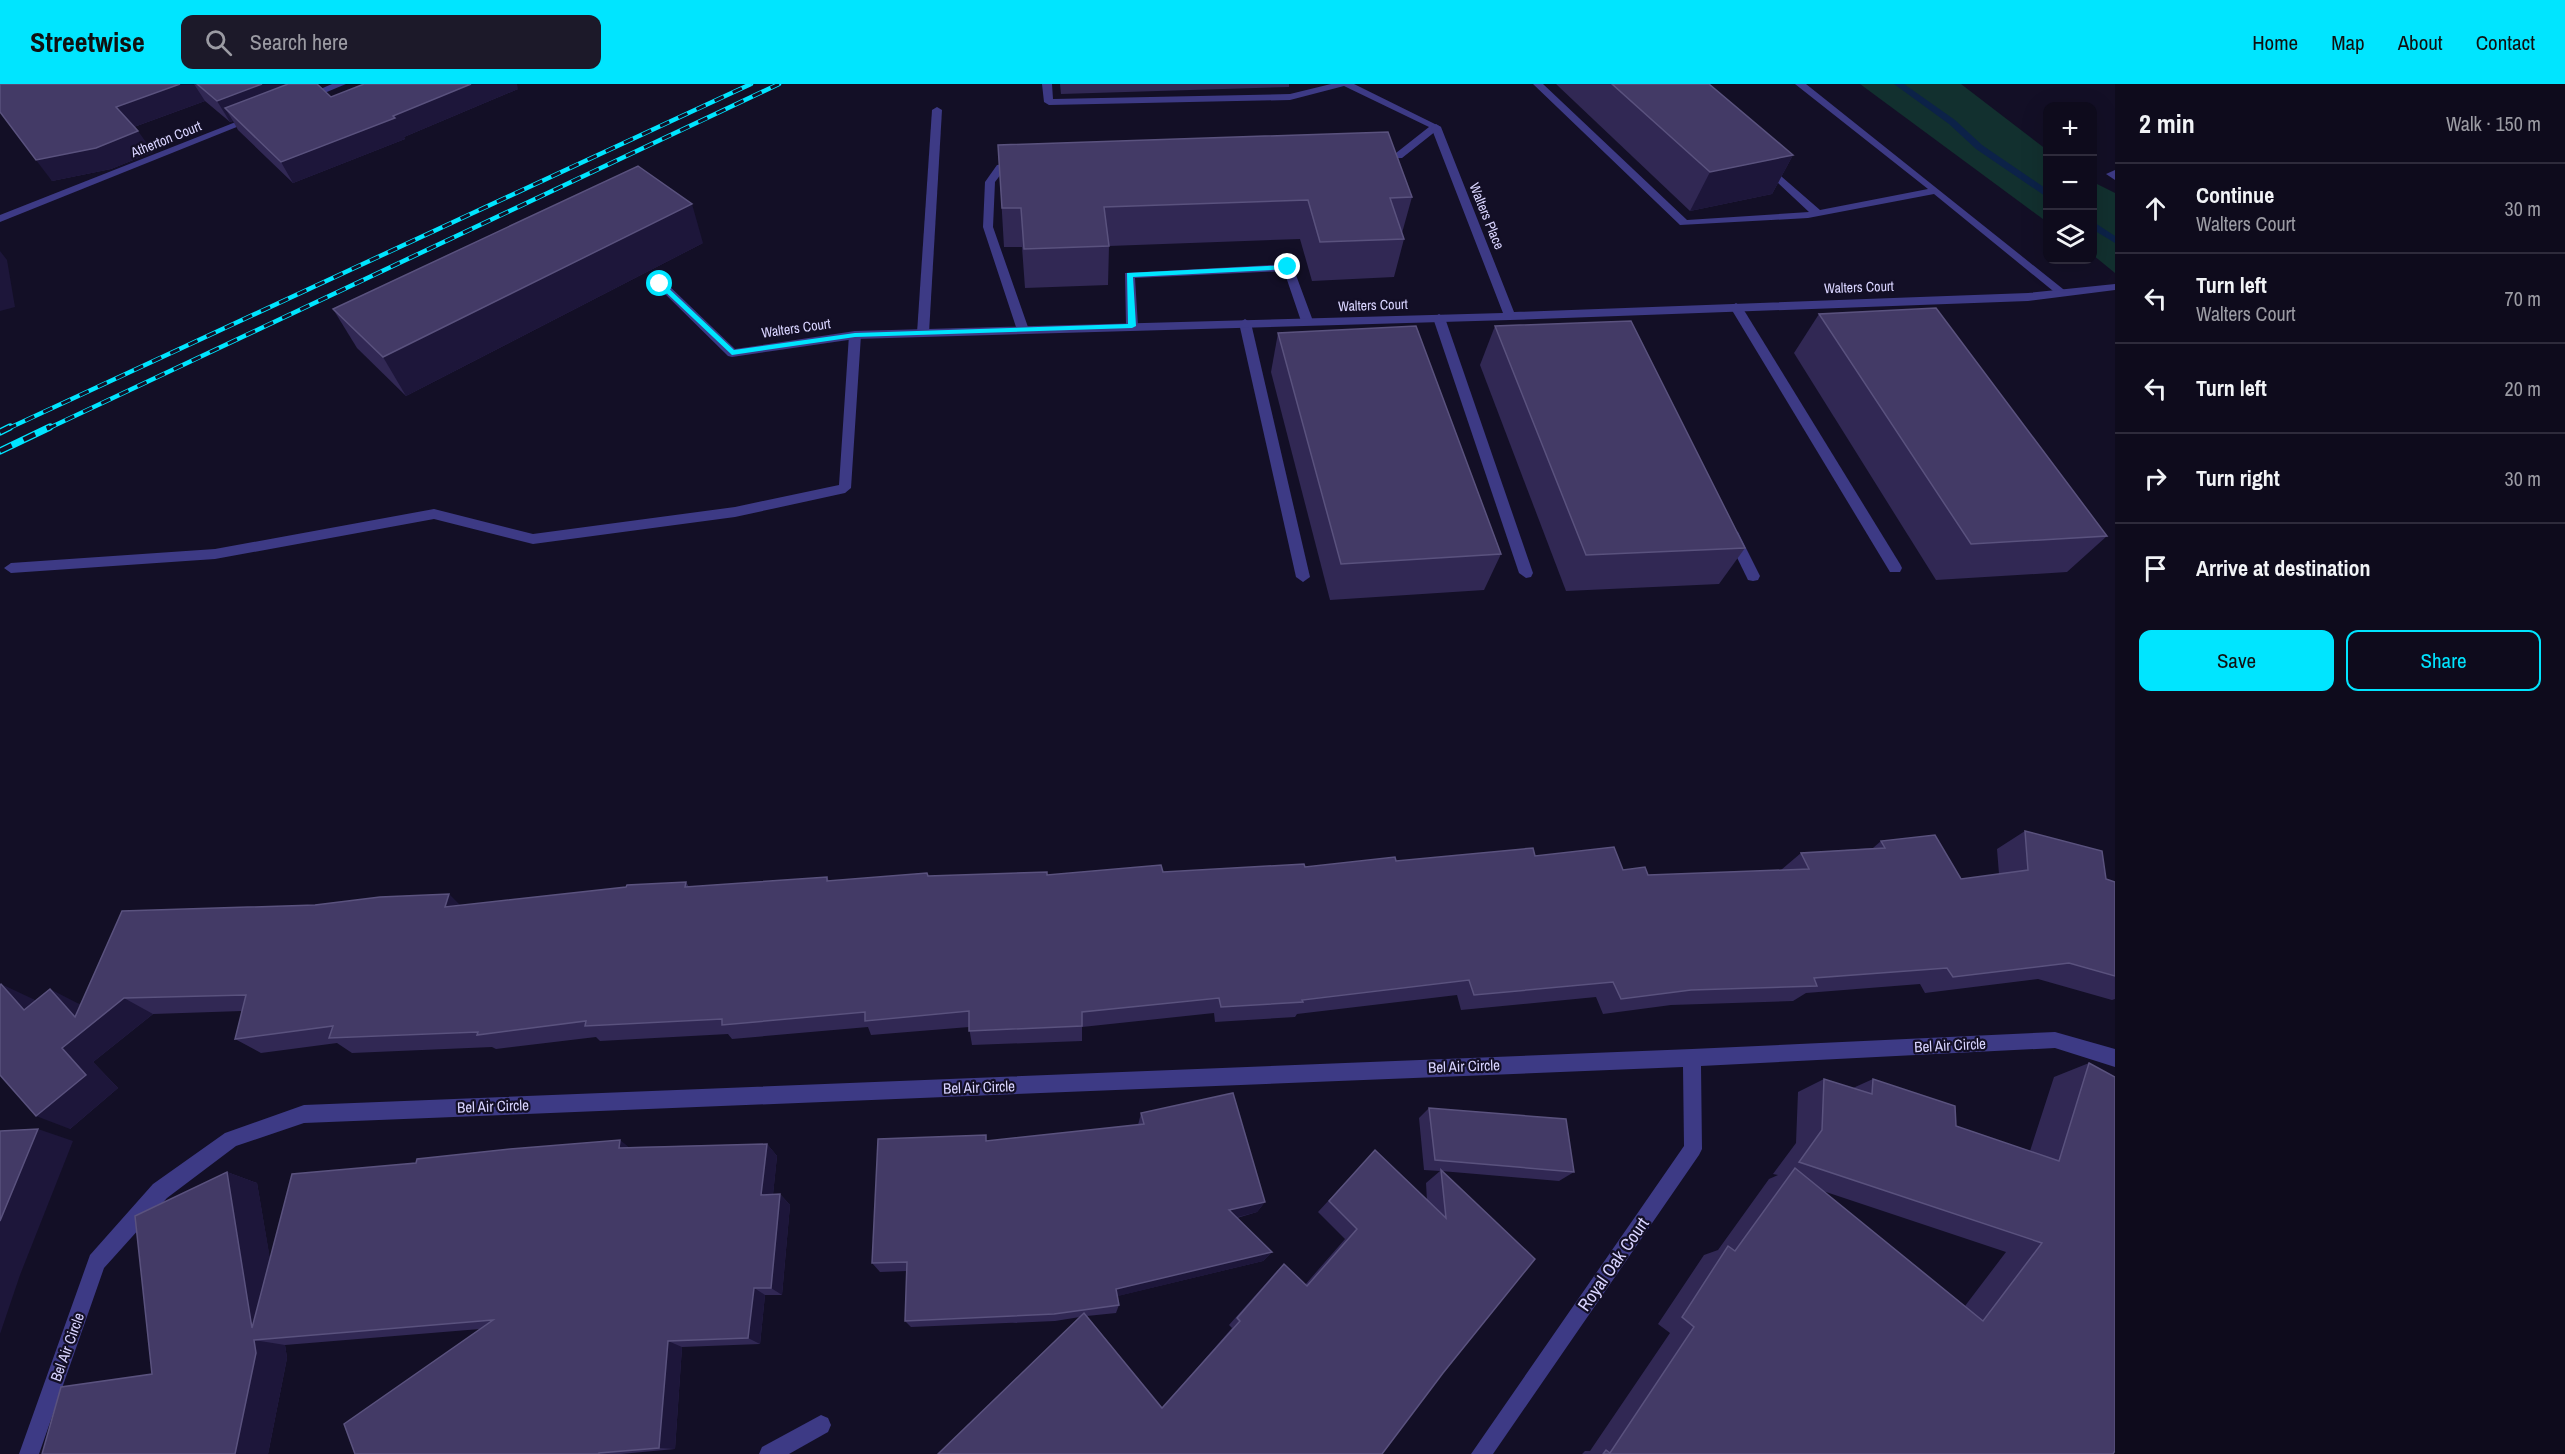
<!DOCTYPE html>
<html lang="en">
<head>
<meta charset="utf-8">
<style>
  body { margin:0; font-family:"Archivo Narrow",sans-serif; background:#1c1929; color:#f1f3f6 }
  .controls { position:absolute; right:18px; top:18px; display:grid; overflow:hidden; border-radius:12px; box-shadow:0 6px 24px #0002 }
  .controls button { width:54px; height:54px; display:grid; place-items:center; padding:0; border:0; border-bottom:2px solid #2e2b3b; background:#0e0b1c; color:#f1f3f6; font:30px sans-serif }
  .stop { position:absolute; width:18px; height:18px; margin:-14px; border:4px solid #00e5ff; border-radius:50%; background:#fff }
  .stop.end { background:#00e5ff; border-color:#fff; box-shadow:0 2px 6px #0008 }
  .list { margin:0; padding:0; list-style:none }
  h2 { display:flex; justify-content:space-between; align-items:center; height:78px; margin:0; padding:0 24px; font-size:26px }
  h2 small { font-size:20px; font-weight:400; color:#9b9ba3 }
  .list li { display:grid; grid-template-columns:39px 1fr auto; gap:18px; align-items:center; box-sizing:border-box; height:90px; padding:0 24px; border-top:2px solid #2e2b3b }
  .list b { display:block; font-size:22px; white-space:nowrap }
  .list p { margin:0; font-size:20px; white-space:nowrap; color:#9b9ba3 }
  .list em { font-size:20px; font-style:normal; color:#9b9ba3 }
  .actions { display:flex; gap:12px; padding:18px 24px }
  .actions a { flex:1; padding:14px 0; border:2px solid #00e5ff; border-radius:12px; text-align:center; font-size:21px; color:#00e5ff }
  .actions .main { background:#00e5ff; color:#111 }
  .icon { flex:none; width:33px; height:33px; fill:none; stroke:currentColor; stroke-width:2; stroke-linecap:round; stroke-linejoin:round }
  .map { position:relative; flex:none; width:2115px; height:1370px; overflow:hidden }
  header { display:flex; align-items:center; gap:36px; box-sizing:border-box; height:84px; padding:0 30px; background:#00e5ff; color:#111 }
  header strong { font-size:28px }
  nav { display:flex; gap:33px; margin-inline-start:auto; font-size:21px }
  .search { width:420px; height:54px; background:#1c1929; display:flex; align-items:center; gap:15px; box-sizing:border-box; padding:0 21px; border-radius:12px; color:#9b9ba3; font-size:22px }
  main { display:flex }
  aside { flex:1; background:#0e0b1c }
  .map>svg:first-child { display:block }
  .green { fill:#12302f }
  .lines { fill:none; stroke-linecap:round; stroke-linejoin:round }
  .stream { fill:#0c2248; fill-rule:evenodd }
  .service { fill:#3d3a85; fill-rule:evenodd }
  .minor { fill:#3d3a85; fill-rule:evenodd }
  .rail-far1-casing { stroke:#00e5ff; stroke-width:4.5 }
  .rail-casing { stroke:#00e5ff; stroke-width:7 }
  .rail-far1 { stroke:#130f26; stroke-width:3; stroke-dasharray:10; stroke-linecap:butt }
  .rail { stroke:#130f26; stroke-width:4.5; stroke-dasharray:13; stroke-linecap:butt }
  .wall { fill:#312854; fill-rule:evenodd }
  .shaded-wall { fill:#1d163a }
  .building { fill:#433a66; stroke:#5a527e; stroke-width:1.5 }
  .route { fill:#00e5ff }
  .labels { text-anchor:middle; dominant-baseline:central; stroke-width:4.5; stroke-linejoin:round; paint-order:stroke }
  .far-street-label { font-size:14px; fill:#d9d4ff; stroke:#130f26 }
  .street-label { font-size:15px; fill:#d9d4ff; stroke:#130f26 }
  .near-street-label { font-size:18px; fill:#d9d4ff; stroke:#130f26 }
</style>
</head>
<body>
<header>
<strong>Streetwise</strong>
<div class="search"><svg class="icon" aria-label="search" viewBox="0 0 24 24"><circle cx="10" cy="10" r="6"/><path d="M15 15l6 6"/></svg>Search here</div>
<nav><a>Home</a><a>Map</a><a>About</a><a>Contact</a></nav>
</header>
<main>
<div class="map">
<svg width="2115" height="1370" viewBox="0 0 2115 1370">
  <rect width="100%" height="100%" fill="#130f26"/>
  <!-- green -->
  <g class="green">
    <polygon points="1860,0 1961,0 2047,66 2047,138"/>
    <polygon points="2093,98 2115,109 2115,189 2093,171"/>
  </g>
  <g class="lines">
    <!-- stream -->
    <g class="stream">
      <polygon points="1894,0 1904,0 1955,36 1982,61 2048,106 2048,114 1976,65 1949,40"/>
      <polygon points="2092,137 2115,152 2115,159 2092,145"/>
    </g>
    <!-- service -->
    <g class="service">
      <polygon points="1042,0 1052,0 1053,15 1290,10 1331,0 1354,0 1441,43 1402,74 1376,75 1372,74 1372,70 1396,69 1429,43 1344,2 1290,16 1049,21 1044,18"/>
      <polygon points="1533,0 1543,0 1687,136 1809,128 1762,84 1761,82 1766,79 1820,126 1928,105 1795,0 1806,0 2068,209 2066,211 2058,211 1934,110 1808,134 1680,141"/>
      <polygon points="937,23 942,26 929,249 923,253 917,249 932,26"/>
      <polygon points="1016,79 1020,80 1020,84 1004,86 995,98 993,143 1029,246 1023,250 1017,246 983,143 985,98 997,81"/>
      <polygon points="2115,86 2115,96 2106,90"/>
      <polygon points="1288,180 1293,183 1313,237 1311,240 1303,240 1301,237 1284,187 1135,194 1138,242 1132,246 1126,242 1125,189"/>
      <polygon points="1736,219 1742,223 1900,480 1902,484 1900,488 1890,488 1730,223"/>
      <polygon points="1439,230 1445,234 1533,489 1531,493 1526,494 1519,489 1433,234"/>
      <polygon points="1245,235 1251,239 1310,493 1303,498 1296,493 1239,239"/>
      <polygon points="855,247 861,251 851,404 845,409 735,433 533,460 434,435 215,475 11,489 4,484 11,479 215,465 434,425 533,450 735,423 839,401 849,251"/>
      <polygon points="1733,446 1738,448 1760,492 1758,496 1753,497 1748,496 1726,451"/>
    </g>
    <!-- minor -->
    <g class="minor">
      <polygon points="332,0 346,0 310,15 302,13"/>
      <polygon points="251,32 259,34 0,138 0,131"/>
      <polygon points="1436,40 1441,43 1514,228 2028,209 2115,200 2115,206 2028,217 1510,236 855,255 732,273 728,272 655,200 657,198 665,198 735,265 855,247 1503,229 1431,43"/>
      <polygon points="2055,948 2115,965 2115,983 2055,964 1701,982 1702,1065 1699,1071 1493,1370 1471,1370 1684,1062 1683,983 304,1039 236,1062 167,1114 104,1184 39,1370 19,1370 90,1171 153,1100 225,1049 304,1021 1692,965"/>
      <polygon points="821,1331 828,1334 831,1341 828,1348 789,1370 759,1370 762,1363"/>
    </g>
    <!-- rail-far1 casing -->
    <g class="rail-far1-casing">
      <g id="rail-far1">
        <polyline points="7,345 751,0"/>
        <polyline points="47,345 779,0"/>
      </g>
    </g>
    <!-- rail casing -->
    <g class="rail-casing">
      <g id="rail">
        <polyline points="0,348 10,343"/>
        <polyline points="0,367 50,343"/>
      </g>
    </g>
    <!-- rail-far1 -->
    <use href="#rail-far1" class="rail-far1"/>
    <!-- rail -->
    <use href="#rail" class="rail"/>
  </g>
  <!-- wall -->
  <g class="wall">
    <polygon points="0,0 317,0 331,13 518,5 404,53 405,55 293,99 238,46 233,37 230,38 205,17 134,43 153,68 111,85 52,97"/>
    <polygon points="1060,0 1289,0 1289,3 1061,10"/>
    <polygon points="1556,0 1709,0 1793,71 1772,110 1690,127"/>
    <polygon points="998,61 1412,113 1402,149 1404,155 1394,193 1312,197 1300,155 1109,162 1108,201 1025,204 1022,163 1004,163"/>
    <polygon points="703,159 406,312 357,264 333,225"/>
    <polygon points="1819,230 2107,452 2067,488 1936,496 1794,269"/>
    <polygon points="1495,242 1745,464 1719,500 1566,507 1480,281"/>
    <polygon points="1278,249 1501,470 1484,506 1330,516 1271,288"/>
    <polygon points="2025,747 2106,795 2115,798 2115,915 2112,916 2038,895 1925,909 1920,900 1806,909 1793,917 1671,921 1603,930 1596,913 1461,926 1457,911 1297,930 1295,933 1215,938 1214,929 1082,943 1082,957 972,961 969,943 871,951 868,943 732,955 728,950 600,957 596,953 496,965 492,963 352,969 337,959 261,969 235,955 242,927 153,930 93,978 118,1004 70,1045 33,915 35,917 81,920 461,822 686,798 689,803 827,793 829,797 928,792 1047,791 1163,788 1305,783 1396,777 1535,772 1623,786 1648,791 1781,786 1801,769 1873,764 1881,757 1961,795 1999,790 1997,765"/>
    <path d="M2089,979l24,391h-531l3,-3h5l80,-118 -12,-9 46,-69 14,-5 51,-71 9,-4 -5,-1 23,-31 2,-51 26,-13 29,9 20,-9 83,47 74,25 24,-74zM1823,1107l183,61 -41,54z"/>
    <polygon points="1429,1024 1574,1088 1559,1097 1441,1087 1535,1175 1443,1289 938,1370 1080,1233 1055,1237 911,1243 905,1237 907,1187 880,1188 872,1179 987,1057 1138,1041 1141,1029 1265,1118 1257,1128 1237,1134 1272,1168 1263,1177 1117,1212 1119,1221 1116,1229 1087,1232 1162,1324 1232,1244 1229,1241 1275,1189 1284,1180 1305,1201 1345,1155 1318,1128 1375,1066 1427,1117 1426,1099 1440,1087 1424,1086 1419,1034"/>
    <polygon points="767,1060 777,1072 773,1110 780,1110 790,1121 782,1211 765,1211 760,1260 682,1263 675,1365 621,1370 355,1370 480,1245 285,1261 287,1274 268,1370 42,1370 152,1290 227,1088 257,1099 270,1176 629,1063"/>
  </g>
  <!-- shaded-wall -->
  <g class="shaded-wall">
    <polygon points="180,0 194,0 205,17 131,44 116,23"/>
    <polygon points="262,0 309,0 225,24 233,37 230,38 217,17"/>
    <polygon points="471,0 517,0 518,5 404,53 405,55 293,99 281,78"/>
    <polygon points="138,47 153,68 111,85 52,97 36,76"/>
    <polygon points="1793,71 1772,110 1690,127 1710,88"/>
    <polygon points="692,120 703,159 406,312 383,273"/>
    <polygon points="0,167 7,176 15,223 0,227"/>
    <polygon points="449,810 467,828 445,823"/>
    <polygon points="1,900 33,915 56,941 24,926"/>
    <polygon points="50,905 81,921 124,914 153,930 93,978 118,1004 70,1045 36,1032 62,964 75,933"/>
    <polygon points="38,1045 73,1057 20,1191 0,1250 0,1137"/>
    <polygon points="620,1056 635,1068 619,1064"/>
    <polygon points="767,1060 777,1072 772,1121 761,1111"/>
    <polygon points="227,1088 257,1099 283,1250 252,1244"/>
    <polygon points="780,1110 790,1121 782,1211 771,1204"/>
    <polygon points="1265,1118 1257,1128 1223,1137 1229,1126"/>
    <polygon points="1272,1168 1263,1177 1114,1213 1116,1205"/>
    <polygon points="754,1204 765,1211 760,1260 748,1254"/>
    <polygon points="254,1256 285,1261 287,1274 268,1370 235,1370"/>
    <polygon points="668,1257 682,1263 675,1365 659,1364"/>
  </g>
  <!-- building -->
  <g class="building">
    <polygon points="0,0 180,0 116,23 138,47 96,64 36,76 0,28"/>
    <polygon points="197,0 262,0 217,17"/>
    <polygon points="288,0 317,0 331,13 364,0 471,0 393,32 395,34 281,78 225,24"/>
    <polygon points="1612,0 1709,0 1793,71 1710,88"/>
    <polygon points="1388,48 1412,113 1390,114 1404,155 1320,158 1308,116 1104,123 1109,162 1024,165 1021,124 1002,124 998,61"/>
    <polygon points="638,82 692,120 383,273 333,225"/>
    <polygon points="1936,224 2107,452 1971,460 1819,230"/>
    <polygon points="1631,237 1745,464 1586,471 1495,242"/>
    <polygon points="1416,242 1501,470 1341,480 1278,249"/>
    <polygon points="2025,747 2102,767 2106,795 2115,798 2115,892 2069,879 1953,893 1947,884 1814,894 1817,902 1691,906 1621,915 1613,898 1474,911 1469,896 1302,916 1303,918 1221,923 1219,914 1082,928 1082,942 969,947 969,927 865,937 865,928 722,941 722,935 585,942 586,937 477,951 478,948 329,954 333,942 235,955 246,911 124,914 62,964 86,991 36,1032 0,991 0,901 1,900 24,926 50,905 75,933 122,827 315,821 380,813 449,810 445,823 626,803 627,801 686,798 685,803 827,793 827,797 927,789 928,792 1047,788 1047,791 1161,781 1163,788 1304,780 1305,783 1395,773 1396,777 1533,764 1535,772 1614,763 1623,786 1645,783 1648,791 1809,785 1801,769 1885,764 1881,757 1935,751 1961,795 2028,786"/>
    <polygon points="2089,979 2115,993 2115,1367 2113,1370 1603,1370 1606,1366 1610,1369 1694,1243 1682,1233 1728,1162 1735,1167 1795,1084 1983,1237 2042,1159 1799,1078 1822,1046 1824,995 1872,1010 1873,995 1955,1022 1956,1042 2059,1077"/>
    <polygon points="1233,1009 1265,1118 1229,1126 1272,1168 1116,1205 1119,1221 1054,1230 905,1237 907,1178 872,1179 878,1055 986,1051 986,1057 1144,1040 1141,1029"/>
    <polygon points="1429,1024 1566,1035 1574,1088 1435,1076"/>
    <polygon points="38,1045 0,1137 0,1047"/>
    <polygon points="620,1056 619,1064 767,1060 761,1111 780,1110 771,1204 754,1204 748,1254 668,1257 659,1364 599,1369 599,1370 355,1370 344,1340 493,1236 254,1256 256,1269 235,1370 42,1370 61,1303 152,1290 135,1132 227,1088 252,1244 292,1090 416,1079 417,1075 510,1065"/>
    <polygon points="1375,1066 1446,1134 1441,1086 1535,1175 1443,1289 1382,1370 938,1370 1084,1229 1162,1324 1240,1237 1237,1234 1284,1180 1307,1202 1357,1145 1329,1117"/>
  </g>
  <!-- route -->
  <polygon class="route" points="1288,181 1291,185 1133,193 1136,242 1132,244 855,253 732,271 657,200 663,199 734,266 855,249 1128,240 1127,189"/>
  <g class="labels">
    <!-- far-street labels -->
    <g class="far-street-label">
      <text transform="translate(166 55) rotate(-22)">Atherton Court</text>
      <text transform="translate(1487 132) rotate(68)">Walters Place</text>
      <text transform="translate(1859 203) rotate(-2)">Walters Court</text>
      <text transform="translate(1373 221) rotate(-2)">Walters Court</text>
      <text transform="translate(796 244) rotate(-8)">Walters Court</text>
    </g>
    <!-- street labels -->
    <g class="street-label">
      <text transform="translate(1950 961) rotate(-3)">Bel Air Circle</text>
      <text transform="translate(1464 982) rotate(-2)">Bel Air Circle</text>
      <text transform="translate(979 1003) rotate(-2)">Bel Air Circle</text>
      <text transform="translate(493 1022) rotate(-2)">Bel Air Circle</text>
      <text transform="translate(67 1263) rotate(-70)">Bel Air Circle</text>
    </g>
    <!-- near-street labels -->
    <g class="near-street-label">
      <text transform="translate(1613 1180) rotate(-55)">Royal Oak Court</text>
    </g>
  </g>
</svg>
<div class="controls">
<button>+</button>
<button>−</button>
<button><svg class="icon" aria-label="layers" viewBox="0 0 24 24"><path d="M12 4l9 5-9 5-9-5zM3 14l9 5 9-5"/></svg></button>
</div>
<div class="stop" style="left:660px;top:200px"></div>
<div class="stop end" style="left:1288px;top:183px"></div>
</div>
<aside>
<h2>2 min<small>Walk · 150 m</small></h2>
<ul class="list">
<li><svg class="icon" aria-label="ahead" viewBox="0 0 24 24"><path d="M12 20V5M6 11l6-6 6 6"/></svg><div><b>Continue</b><p>Walters Court</p></div><em>30 m</em></li>
<li><svg class="icon" aria-label="left" viewBox="0 0 24 24"><path d="M17 20v-9H6M10 6l-5 5 5 5"/></svg><div><b>Turn left</b><p>Walters Court</p></div><em>70 m</em></li>
<li><svg class="icon" aria-label="left" viewBox="0 0 24 24"><path d="M17 20v-9H6M10 6l-5 5 5 5"/></svg><div><b>Turn left</b></div><em>20 m</em></li>
<li><svg class="icon" aria-label="right" viewBox="0 0 24 24"><path d="M7 20v-9h11M14 6l5 5-5 5"/></svg><div><b>Turn right</b></div><em>30 m</em></li>
<li><svg class="icon" aria-label="arrive" viewBox="0 0 24 24"><path d="M6 21V4h12l-3 4 3 4H6"/></svg><div><b>Arrive at destination</b></div></li>
</ul>
<div class="actions"><a class="main">Save</a><a>Share</a></div>
</aside>
</main>
</body>
</html>
